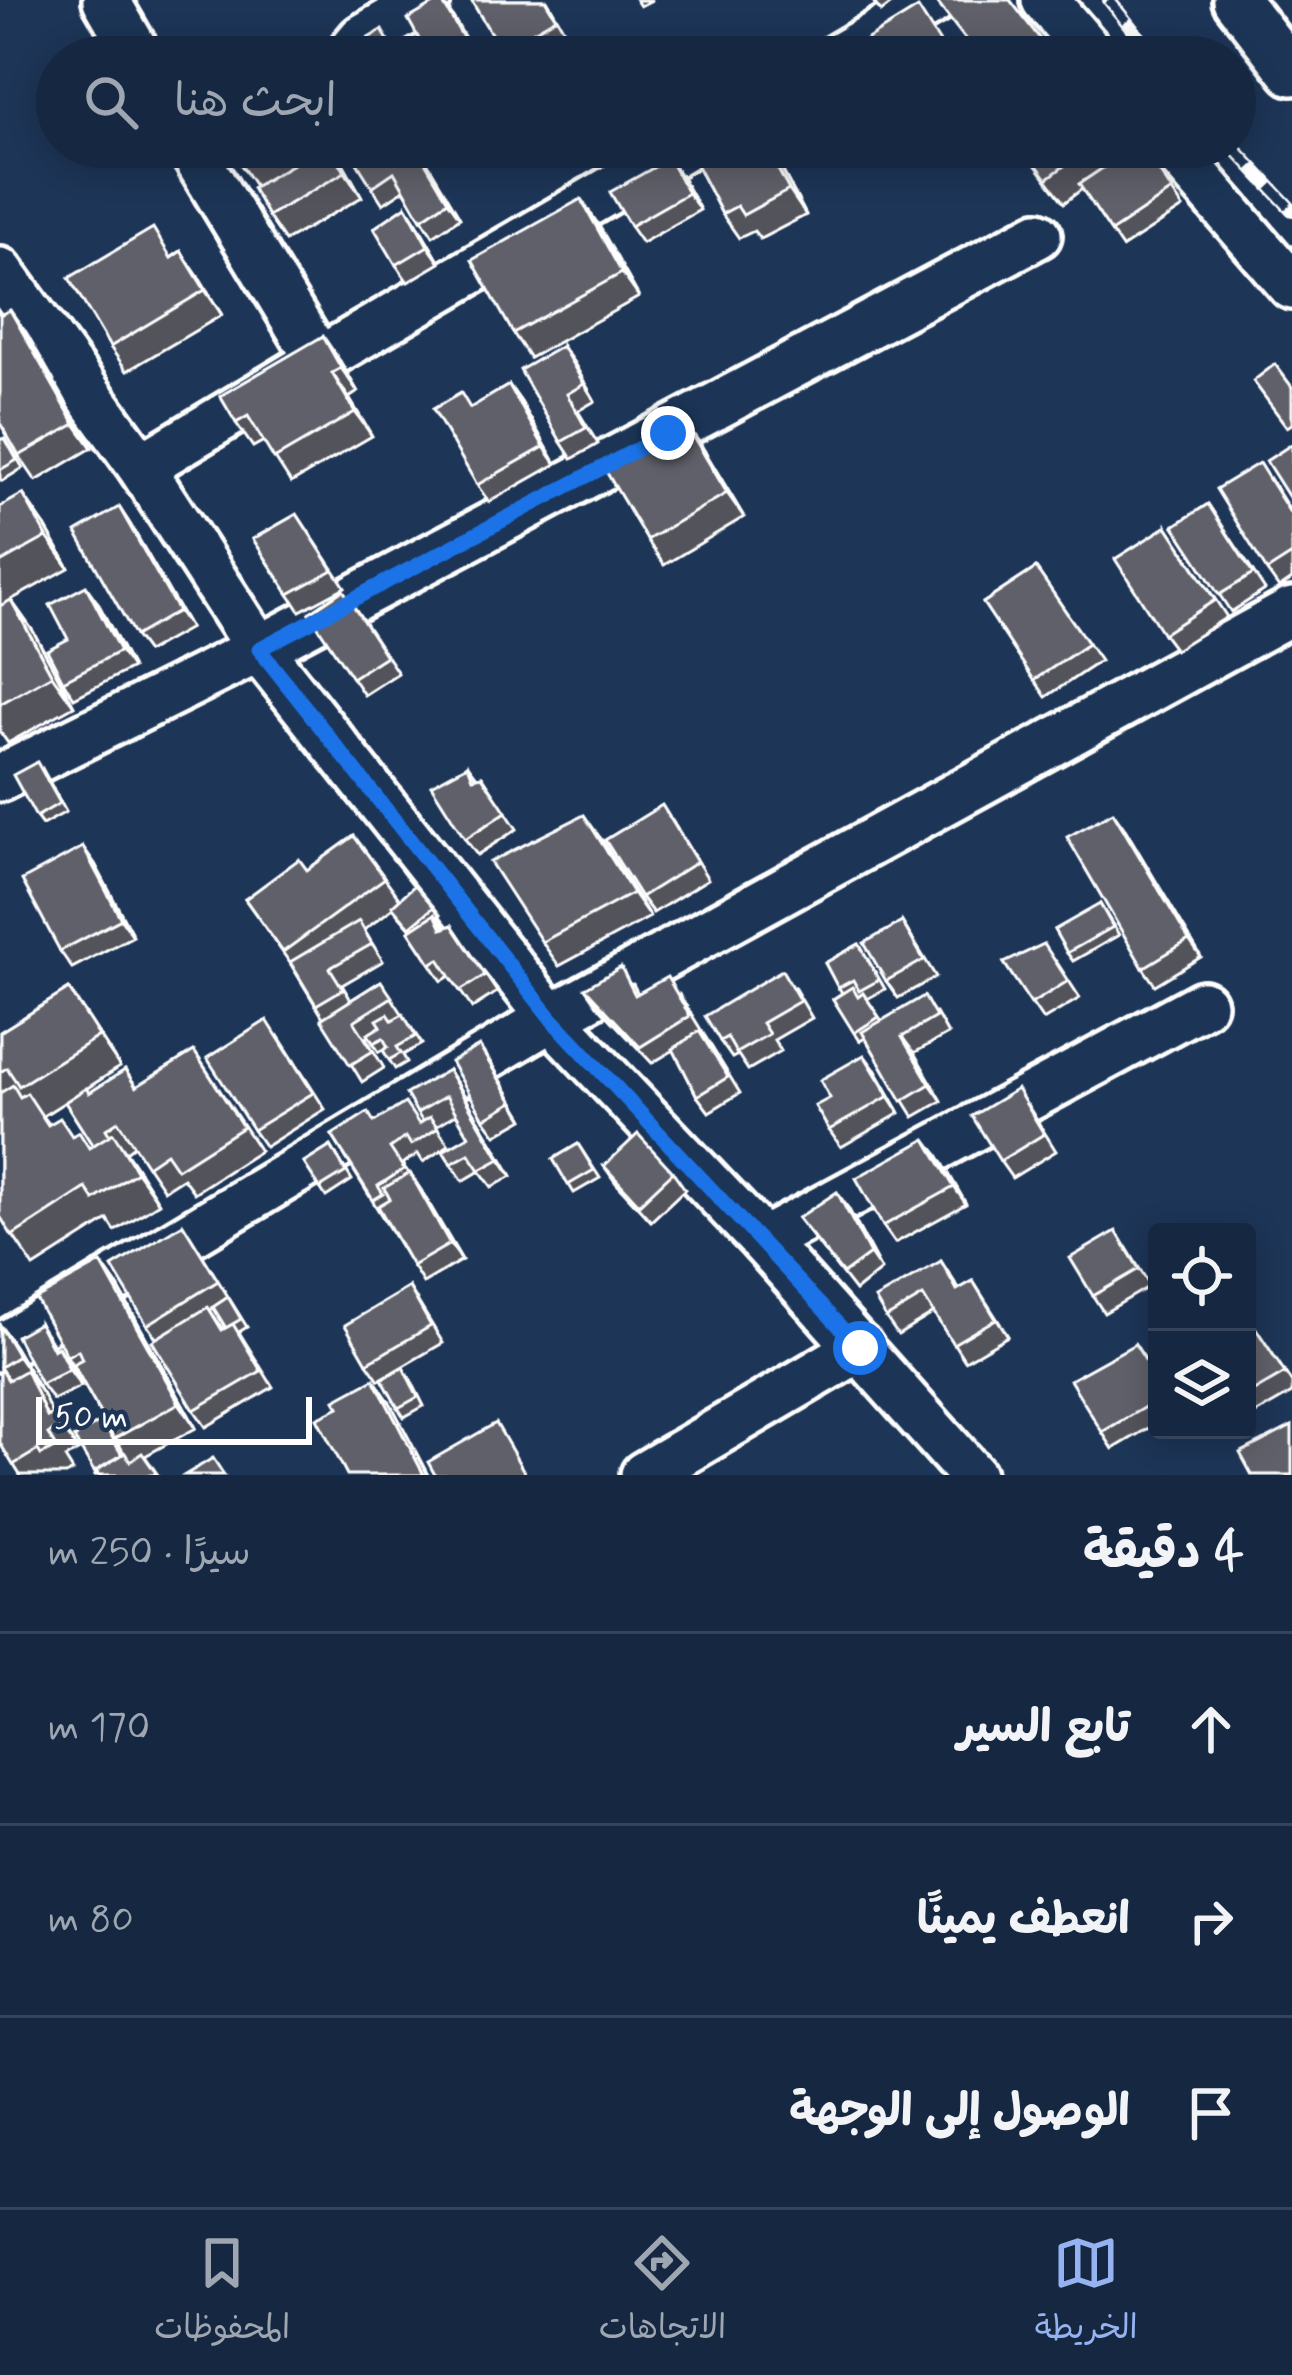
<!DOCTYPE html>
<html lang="ar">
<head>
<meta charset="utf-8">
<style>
  body { margin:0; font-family:Mynerve,"Playpen Sans Arabic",sans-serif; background:#23344c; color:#f1f3f6; direction:rtl }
  .controls { position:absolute; right:36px; bottom:36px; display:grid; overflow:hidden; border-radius:12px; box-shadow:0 6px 30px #0003 }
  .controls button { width:108px; height:108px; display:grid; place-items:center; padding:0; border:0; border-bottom:3px solid #35445a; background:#162841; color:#f1f3f6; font:60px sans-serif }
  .scale { position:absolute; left:36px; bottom:30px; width:276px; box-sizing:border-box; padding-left:12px; border:6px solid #fff; border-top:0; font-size:33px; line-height:42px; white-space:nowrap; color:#fff; -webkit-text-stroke:9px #1d3557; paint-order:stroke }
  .stop { position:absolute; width:36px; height:36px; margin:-27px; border:9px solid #1a73e8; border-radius:50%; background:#fff }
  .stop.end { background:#1a73e8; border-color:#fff; box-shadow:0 3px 12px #0008 }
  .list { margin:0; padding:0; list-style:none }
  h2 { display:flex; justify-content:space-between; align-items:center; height:156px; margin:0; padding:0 48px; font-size:51px }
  h2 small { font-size:39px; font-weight:400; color:#9ea6b1 }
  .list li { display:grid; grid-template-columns:78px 1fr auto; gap:36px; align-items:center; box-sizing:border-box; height:192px; padding:0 48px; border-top:3px solid #35445a }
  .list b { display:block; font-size:45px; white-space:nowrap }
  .list em { font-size:39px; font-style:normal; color:#9ea6b1 }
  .icon { flex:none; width:66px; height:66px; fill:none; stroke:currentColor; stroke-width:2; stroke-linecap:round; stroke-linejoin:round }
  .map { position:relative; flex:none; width:1292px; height:1475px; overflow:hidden; direction:ltr }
  .search { position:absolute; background:#162841; box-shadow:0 6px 30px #0003; left:36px; right:36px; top:36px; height:132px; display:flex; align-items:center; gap:30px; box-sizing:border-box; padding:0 42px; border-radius:66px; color:#9ea6b1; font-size:45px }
  .sheet { height:732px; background:#162841 }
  nav { display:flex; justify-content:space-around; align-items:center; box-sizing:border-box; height:168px; border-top:3px solid #35445a; background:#162841; font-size:33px; color:#9ea6b1 }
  nav a { display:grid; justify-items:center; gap:6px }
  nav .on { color:#95b2f1 }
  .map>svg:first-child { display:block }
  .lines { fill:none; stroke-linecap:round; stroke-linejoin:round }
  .minor-casing { stroke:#fff; stroke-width:54 }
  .minor { stroke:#1d3557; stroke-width:45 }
  .rail-casing { stroke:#fff; stroke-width:14 }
  .rail { stroke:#1d3557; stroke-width:9; stroke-dasharray:27; stroke-linecap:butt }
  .wall { fill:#53535c; stroke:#fff; stroke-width:3; fill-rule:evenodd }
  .shaded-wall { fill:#44444b; stroke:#fff; stroke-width:3 }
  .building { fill:#61616b; stroke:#fff; stroke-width:3 }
  .route { stroke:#1a73e8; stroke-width:15 }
</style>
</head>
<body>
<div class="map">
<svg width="1292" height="1475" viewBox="0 0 1292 1475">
  <rect width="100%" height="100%" fill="#1d3557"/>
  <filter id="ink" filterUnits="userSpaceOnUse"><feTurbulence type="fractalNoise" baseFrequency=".00833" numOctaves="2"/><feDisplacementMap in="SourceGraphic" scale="24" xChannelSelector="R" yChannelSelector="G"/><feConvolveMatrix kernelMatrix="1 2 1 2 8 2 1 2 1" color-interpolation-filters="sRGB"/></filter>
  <g filter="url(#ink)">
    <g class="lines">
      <!-- minor casing -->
      <g class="minor-casing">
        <g id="minor">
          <polyline points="106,0 139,57"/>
          <polyline points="1045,0 1094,57"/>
          <polyline points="1236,0 1292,72"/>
          <polyline points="346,57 362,38 427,0"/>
          <polyline points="838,57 935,0"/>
          <polyline points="1172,147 1292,286"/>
          <polyline points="0,271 141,467 259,649 551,1018 763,1241 972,1475"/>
          <polyline points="319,360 684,147"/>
          <polyline points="141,467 319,360 190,147"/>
          <polyline points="0,778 259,649 1038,235"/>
          <polyline points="763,1241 1203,1004"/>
          <polyline points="0,1348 551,1018 1292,611"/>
          <polyline points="644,1475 860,1348"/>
        </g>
      </g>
      <!-- minor -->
      <use href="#minor" class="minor"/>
      <!-- rail casing -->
      <g class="rail-casing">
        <g id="rail">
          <polyline points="1109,0 1155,57"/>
          <polyline points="1233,147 1292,210"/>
        </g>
      </g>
      <!-- rail -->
      <use href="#rail" class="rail"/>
    </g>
    <!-- wall -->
    <g class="wall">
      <polygon points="471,0 547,0 567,35 560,39 572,57 505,57"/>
      <polygon points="636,0 652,0 640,6"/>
      <polygon points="872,0 897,0 881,12"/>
      <polygon points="1010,0 1048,51 1059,57 978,57"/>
      <polygon points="229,147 334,147 362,197 285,241 268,216 255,186"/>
      <polygon points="418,147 460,218 433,236 404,190 383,204 372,187"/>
      <polygon points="687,147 770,147 806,215 760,239 754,231 739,238 722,214"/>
      <polygon points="857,147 894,147 868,163"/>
      <polygon points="1022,147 1125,147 1128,151 1143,147 1183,208 1122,248 1082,189 1064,203"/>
      <polygon points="681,176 700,210 642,243 630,226"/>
      <polygon points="406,206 440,263 408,282 396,265"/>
      <polygon points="598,224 639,297 530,358 513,333"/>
      <polygon points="181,251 222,315 127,371 110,347 172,257"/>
      <polygon points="27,334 92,448 36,481 19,456"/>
      <polygon points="562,346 595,401 578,411 598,444 572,459 561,442"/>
      <polygon points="340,361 358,392 349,398 372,436 291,483 264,441 253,447 236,423"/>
      <polygon points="509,385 521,402 556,464 489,502 477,485 471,408"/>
      <polygon points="684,421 701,445 744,517 664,565 647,540"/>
      <polygon points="5,438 23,468 2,481 0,479 0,440"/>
      <polygon points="1271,480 1292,514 1292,579 1279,588 1267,571"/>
      <polygon points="1208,504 1265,590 1231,612 1174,526"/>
      <polygon points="0,507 45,526 69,568 11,600 33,631 74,706 8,743 0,732"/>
      <polygon points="119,507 130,524 190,628 147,652 135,636"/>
      <polygon points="297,514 345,587 300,611 253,539"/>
      <polygon points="1167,526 1227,617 1175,650 1163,634"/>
      <polygon points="1036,568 1100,661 1046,697 983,603"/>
      <polygon points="343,590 398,673 364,695 309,613"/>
      <polygon points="98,603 132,668 74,698 63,681 68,639"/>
      <polygon points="468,765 477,777 482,776 517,829 477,855 465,839"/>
      <polygon points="43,770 66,812 42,825 36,817"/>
      <polygon points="673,822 708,879 653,913 641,897"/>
      <polygon points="1125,829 1201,957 1155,985 1143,968"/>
      <polygon points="354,836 400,899 434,907 440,915 437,917 445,928 452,925 497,992 472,1008 450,976 442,981 409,931 411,929 393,908 364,930 383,961 342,985 351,1000 381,981 422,1044 403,1055 407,1062 395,1069 383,1050 388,1047 379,1052 369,1036 366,1038 384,1068 362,1082 290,963 245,899 307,870"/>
      <polygon points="601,839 650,917 559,966 542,942"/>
      <polygon points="83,847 95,864 133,936 72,968 60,951"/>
      <polygon points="1100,904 1119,935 1073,961 1067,953"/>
      <polygon points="902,922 936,977 898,998 886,981"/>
      <polygon points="859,944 885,989 867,999 882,1021 936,1013 948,1034 914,1053 942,1101 914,1117 865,1038 860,1041 833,999 842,993 825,963"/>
      <polygon points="1056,961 1080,998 1043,1020 1004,963"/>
      <polygon points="633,984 638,994 679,994 740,1093 709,1112 697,1096 674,1050 652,1063 597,1005 585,988"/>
      <polygon points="794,987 812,1018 774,1040 781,1051 748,1070 738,1055 732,1058 720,1041"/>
      <path d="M69,989l51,78 -34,22 3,4 36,-23 12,17 57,-36 66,100 -66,42 -11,-15 -19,12 -30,-44 -8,6 33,51 -44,28 -7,-11 -74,47 -34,-51v-184zM65,1102l28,44 -3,2 -18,-12 -23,-12 -6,-8z"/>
      <polygon points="279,1037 325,1109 265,1147 253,1130"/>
      <polygon points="479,1046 524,1119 496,1135 484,1119"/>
      <polygon points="448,1070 512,1176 492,1187 480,1171 463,1181 443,1151 469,1136 456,1114 436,1126 449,1145 423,1162 418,1154 402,1164 421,1190 462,1260 423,1283 332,1135 374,1122 420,1124 423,1122 417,1113"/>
      <polygon points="876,1071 900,1113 841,1147 829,1130"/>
      <polygon points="1028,1106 1056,1151 1012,1178 1000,1161"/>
      <polygon points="578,1144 600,1178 574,1193 553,1159"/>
      <polygon points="331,1146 352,1180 326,1197 304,1163"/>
      <polygon points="938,1155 966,1204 895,1243 883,1226"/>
      <polygon points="604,1166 673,1172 685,1189 651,1221 616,1183"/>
      <polygon points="848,1208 881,1270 855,1291 798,1218"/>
      <path d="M183,1224l64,103 -8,5 34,55 -67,40 -12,-17 -38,-72 -9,-13zM214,1308l12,20 -3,1 -13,-19z"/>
      <polygon points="1127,1248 1150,1286 1104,1313 1093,1296"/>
      <polygon points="941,1261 959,1289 973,1281 1008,1336 965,1361 934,1313 898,1335 886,1318"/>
      <polygon points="118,1287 196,1428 145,1456 158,1475 96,1475 124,1453 67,1356"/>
      <polygon points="409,1287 443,1343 379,1380 367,1363"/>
      <polygon points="1247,1315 1292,1383 1292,1393 1247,1419"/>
      <polygon points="39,1323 55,1348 70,1364 81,1386 53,1400 41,1384"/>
      <polygon points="0,1325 35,1381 52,1414 70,1438 78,1451 65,1458 73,1471 66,1475 20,1475 0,1443"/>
      <polygon points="1135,1344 1157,1377 1157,1423 1113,1449 1102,1432"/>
      <polygon points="409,1376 424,1406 404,1417 398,1408"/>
    </g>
    <!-- shaded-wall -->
    <g class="shaded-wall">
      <polygon points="441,0 453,17 476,57 474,57"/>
      <polygon points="331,147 334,147 362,197 345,172"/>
      <polygon points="416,147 418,147 460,218 448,201"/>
      <polygon points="766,147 770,147 806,215 789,190"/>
      <polygon points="669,159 681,176 700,210 688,193"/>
      <polygon points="581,199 598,224 639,297 622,273"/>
      <polygon points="406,206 417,223 440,263 428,246"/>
      <polygon points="181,251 198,276 222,315 205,290"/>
      <polygon points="10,310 27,334 92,448 75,424"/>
      <polygon points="323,336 340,361 358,392 341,368"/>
      <polygon points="562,346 574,363 595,401 584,384"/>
      <polygon points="332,373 349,398 372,436 355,412"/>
      <polygon points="509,385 521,402 556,464 544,447"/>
      <polygon points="684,421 701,445 744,517 727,493"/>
      <polygon points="23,494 45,526 69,568 47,537"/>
      <polygon points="119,507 130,524 190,628 178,611"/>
      <polygon points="86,586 98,603 132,668 120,651"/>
      <polygon points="11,600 33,631 74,706 52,675"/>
      <polygon points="1113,812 1125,829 1201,957 1189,940"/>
      <polygon points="584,815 601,839 650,917 633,893"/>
      <polygon points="83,847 95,864 133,936 121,919"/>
      <polygon points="69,989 90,1020 120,1067 99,1036"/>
      <polygon points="902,1037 914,1053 942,1101 930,1084"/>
      <polygon points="479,1046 491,1063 524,1119 513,1102"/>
      <polygon points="864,1055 876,1071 900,1113 889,1096"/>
      <polygon points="448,1070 459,1086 512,1176 500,1159"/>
      <polygon points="113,1133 135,1165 159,1203 137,1172"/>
      <polygon points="926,1139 938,1155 966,1204 954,1187"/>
      <polygon points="410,1173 421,1190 462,1260 450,1244"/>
      <polygon points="837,1192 848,1208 881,1270 870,1254"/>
      <polygon points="101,1263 118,1287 196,1428 179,1403"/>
      <polygon points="0,1325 15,1347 35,1381 18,1356"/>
      <polygon points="58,1347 70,1364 81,1386 69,1369"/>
      <polygon points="26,1370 43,1395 58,1428 47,1417"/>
      <polygon points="374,1379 391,1404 428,1475 424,1475"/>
    </g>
    <!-- building -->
    <g class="building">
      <polygon points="441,0 472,53 466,57 429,57 408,19"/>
      <polygon points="471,0 545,0 556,18 501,50"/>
      <polygon points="935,0 1010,0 1041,40 1019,57 979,57"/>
      <polygon points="918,8 949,57 877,57 866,40"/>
      <polygon points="382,30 398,57 349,57 346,51"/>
      <polygon points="557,34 570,57 519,57"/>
      <polygon points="1052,48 1059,57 1039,57"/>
      <polygon points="857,49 861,57 843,57"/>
      <polygon points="229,147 267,147 238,163"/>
      <polygon points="299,147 331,147 345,172 268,216 252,188 305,157"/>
      <polygon points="385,147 416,147 448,201 421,219 394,172 372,187 357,163"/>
      <polygon points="687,147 766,147 789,190 743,215 737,206 722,214"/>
      <polygon points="1023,147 1089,147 1047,179"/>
      <polygon points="1134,147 1143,147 1172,191 1111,232 1079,184"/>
      <polygon points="669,159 688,193 630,226 610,192"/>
      <polygon points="581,199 622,273 513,333 472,260"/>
      <polygon points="406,206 428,246 396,265 374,228"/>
      <polygon points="153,228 171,258 181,251 205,290 110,347 69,278"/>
      <polygon points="10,310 75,424 19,456 0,423 0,315"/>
      <polygon points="323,336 341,368 332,373 355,412 274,459 248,416 236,423 220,396"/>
      <polygon points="562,346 584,384 567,394 586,428 561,442 520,370"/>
      <polygon points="1275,364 1292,387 1292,424 1287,427 1253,381"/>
      <polygon points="509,385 544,447 477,485 433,409 461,393 470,408"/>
      <polygon points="684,421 727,493 647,540 604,468"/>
      <polygon points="5,438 17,460 0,470 0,440"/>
      <polygon points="1292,444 1292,502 1266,461"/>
      <polygon points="1259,463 1292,516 1292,555 1267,571 1216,489"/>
      <polygon points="23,494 47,537 0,563 0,507"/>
      <polygon points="1208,504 1253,574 1219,595 1174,526"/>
      <polygon points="119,507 178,611 135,636 76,532"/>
      <polygon points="297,514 333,570 289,594 253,539"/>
      <polygon points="1167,526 1215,600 1163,634 1115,559"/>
      <polygon points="1036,568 1088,644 1034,680 983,603"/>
      <polygon points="86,586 120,651 63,681 47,650 68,639 50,605"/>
      <polygon points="343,590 386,656 352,678 309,613"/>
      <polygon points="11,600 52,675 0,704 0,606"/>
      <polygon points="37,762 60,803 36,817 13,775"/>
      <polygon points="468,765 473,778 482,776 506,812 465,839 431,785"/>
      <polygon points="662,805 697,862 641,897 605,840"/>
      <polygon points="1113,812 1189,940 1143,968 1067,837"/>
      <polygon points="584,815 633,893 542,942 490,862"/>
      <polygon points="354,836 385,878 283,952 245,899 299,859 307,870"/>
      <polygon points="83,847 121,919 60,951 22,880"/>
      <polygon points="415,885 434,907 410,927 392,906"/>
      <polygon points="1100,904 1113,927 1067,953 1054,930"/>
      <polygon points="435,914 442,929 452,925 485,975 460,991 439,959 431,964 409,931"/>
      <polygon points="359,921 372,944 330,968 343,989 316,1005 290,962"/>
      <polygon points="902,922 924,960 886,981 864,943"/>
      <polygon points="859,944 879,980 859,991 853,980 838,988 825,963"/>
      <polygon points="1044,944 1068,981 1031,1004 1004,963"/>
      <polygon points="621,967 635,995 667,977 690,1016 640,1047 585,988"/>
      <polygon points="782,970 800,1001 762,1023 769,1034 736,1053 727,1037 720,1041 705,1016"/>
      <polygon points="381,981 392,997 354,1021 373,1051 350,1065 321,1019"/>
      <polygon points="852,987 858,997 863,993 879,1017 854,1033 833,999"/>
      <polygon points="69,989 99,1036 19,1086 7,1068 0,1072 0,1032"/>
      <polygon points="924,996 936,1017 902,1037 930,1084 902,1101 862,1032"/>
      <polygon points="388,1014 392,1020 403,1014 416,1036 397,1047 401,1053 389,1060 383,1050 388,1047 383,1038 373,1043 368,1034 381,1026 377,1020"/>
      <polygon points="267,1020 313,1093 253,1130 207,1058"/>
      <polygon points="699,1031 728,1077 697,1096 673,1049"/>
      <polygon points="479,1046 513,1102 484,1119 451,1062"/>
      <polygon points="194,1051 243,1127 177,1169 166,1153 147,1166 118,1121 106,1129 110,1136 93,1146 65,1102 86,1088 89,1093 125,1070 136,1087"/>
      <polygon points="864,1055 889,1096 829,1130 815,1106 830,1098 820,1080"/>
      <polygon points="448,1070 500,1159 480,1170 469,1154 451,1164 443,1151 469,1136 446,1096 417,1113 406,1094"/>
      <polygon points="13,1085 20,1097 27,1093 48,1125 60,1118 72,1136 79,1132 89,1148 113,1133 137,1172 94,1200 86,1188 12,1236 0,1216 0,1093"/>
      <polygon points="1017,1089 1044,1134 1000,1161 972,1116"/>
      <polygon points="405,1103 419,1124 430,1117 438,1128 411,1145 406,1137 390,1148 404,1169 378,1186 383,1194 373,1200 332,1135 368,1112 374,1122"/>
      <polygon points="638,1134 673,1172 639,1204 604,1166"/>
      <polygon points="926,1139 954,1187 883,1226 856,1178"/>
      <polygon points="578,1144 594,1170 568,1185 553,1159"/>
      <polygon points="331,1146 346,1172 320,1188 304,1163"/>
      <polygon points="410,1173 450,1244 412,1266 378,1206 390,1199 384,1188"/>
      <polygon points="837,1192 870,1254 843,1274 798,1218"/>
      <polygon points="183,1224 218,1281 147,1325 112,1267"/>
      <polygon points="1116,1231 1139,1269 1093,1296 1070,1258"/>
      <polygon points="941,1261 957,1290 973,1281 996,1319 953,1344 923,1296 886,1318 875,1299"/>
      <polygon points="101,1263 179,1403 114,1439 73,1364 82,1359 78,1350 67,1356 36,1299"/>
      <polygon points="409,1287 431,1326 367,1363 345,1325"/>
      <polygon points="228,1297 241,1319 226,1328 213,1307"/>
      <polygon points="208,1307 222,1330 233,1324 261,1371 194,1410 152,1341"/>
      <polygon points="1247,1315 1285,1373 1247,1395"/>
      <polygon points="39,1323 53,1350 58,1347 69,1369 41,1384 16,1336"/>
      <polygon points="0,1326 18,1356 0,1367 8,1380 26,1370 47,1417 53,1413 61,1426 48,1434 56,1447 41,1455 38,1450 13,1465 0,1443"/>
      <polygon points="1135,1344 1157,1379 1157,1400 1102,1432 1070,1380"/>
      <polygon points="403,1367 418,1397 398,1408 382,1379"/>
      <polygon points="374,1379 424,1475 347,1475 317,1418 339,1407 335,1400"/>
      <polygon points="102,1421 122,1455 96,1471 99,1475 96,1475 74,1438"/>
      <polygon points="496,1423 526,1475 435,1475 428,1462"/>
      <polygon points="1292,1426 1292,1475 1252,1475 1240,1453"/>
      <polygon points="125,1453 130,1461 142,1453 156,1473 153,1475 99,1475 96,1471"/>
      <polygon points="213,1458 224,1475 185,1475"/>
    </g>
  </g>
  <g class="lines" filter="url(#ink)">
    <!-- route -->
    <polyline class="route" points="668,433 259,649 551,1018 860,1348"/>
  </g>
</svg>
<div class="controls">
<button><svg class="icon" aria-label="locate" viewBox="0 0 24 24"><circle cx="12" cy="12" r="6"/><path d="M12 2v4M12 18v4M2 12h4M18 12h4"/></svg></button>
<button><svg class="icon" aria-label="layers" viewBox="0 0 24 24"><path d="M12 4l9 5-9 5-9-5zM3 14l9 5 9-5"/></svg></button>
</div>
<div class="scale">50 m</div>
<div class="stop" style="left:860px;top:1348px"></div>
<div class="stop end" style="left:668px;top:433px"></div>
<div class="search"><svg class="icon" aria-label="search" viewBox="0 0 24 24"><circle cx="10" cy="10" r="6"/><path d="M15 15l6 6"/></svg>ابحث هنا</div>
</div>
<section class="sheet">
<h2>4 دقيقة<small>سيرًا · 250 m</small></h2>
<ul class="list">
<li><svg class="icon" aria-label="ahead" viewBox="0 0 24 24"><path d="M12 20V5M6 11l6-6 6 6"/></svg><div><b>تابع السير</b></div><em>170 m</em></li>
<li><svg class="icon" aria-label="right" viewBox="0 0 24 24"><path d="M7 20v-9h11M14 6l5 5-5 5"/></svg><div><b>انعطف يمينًا</b></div><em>80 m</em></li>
<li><svg class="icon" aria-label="arrive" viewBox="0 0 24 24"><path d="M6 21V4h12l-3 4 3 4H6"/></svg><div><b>الوصول إلى الوجهة</b></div></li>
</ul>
</section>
<nav>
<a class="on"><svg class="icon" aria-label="map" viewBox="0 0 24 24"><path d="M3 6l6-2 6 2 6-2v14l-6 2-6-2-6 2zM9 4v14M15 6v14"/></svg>الخريطة</a>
<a><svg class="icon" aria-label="directions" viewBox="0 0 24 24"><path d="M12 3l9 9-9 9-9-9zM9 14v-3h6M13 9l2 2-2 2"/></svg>الاتجاهات</a>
<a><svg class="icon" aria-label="saved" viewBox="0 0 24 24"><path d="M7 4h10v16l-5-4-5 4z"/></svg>المحفوظات</a>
</nav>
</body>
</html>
